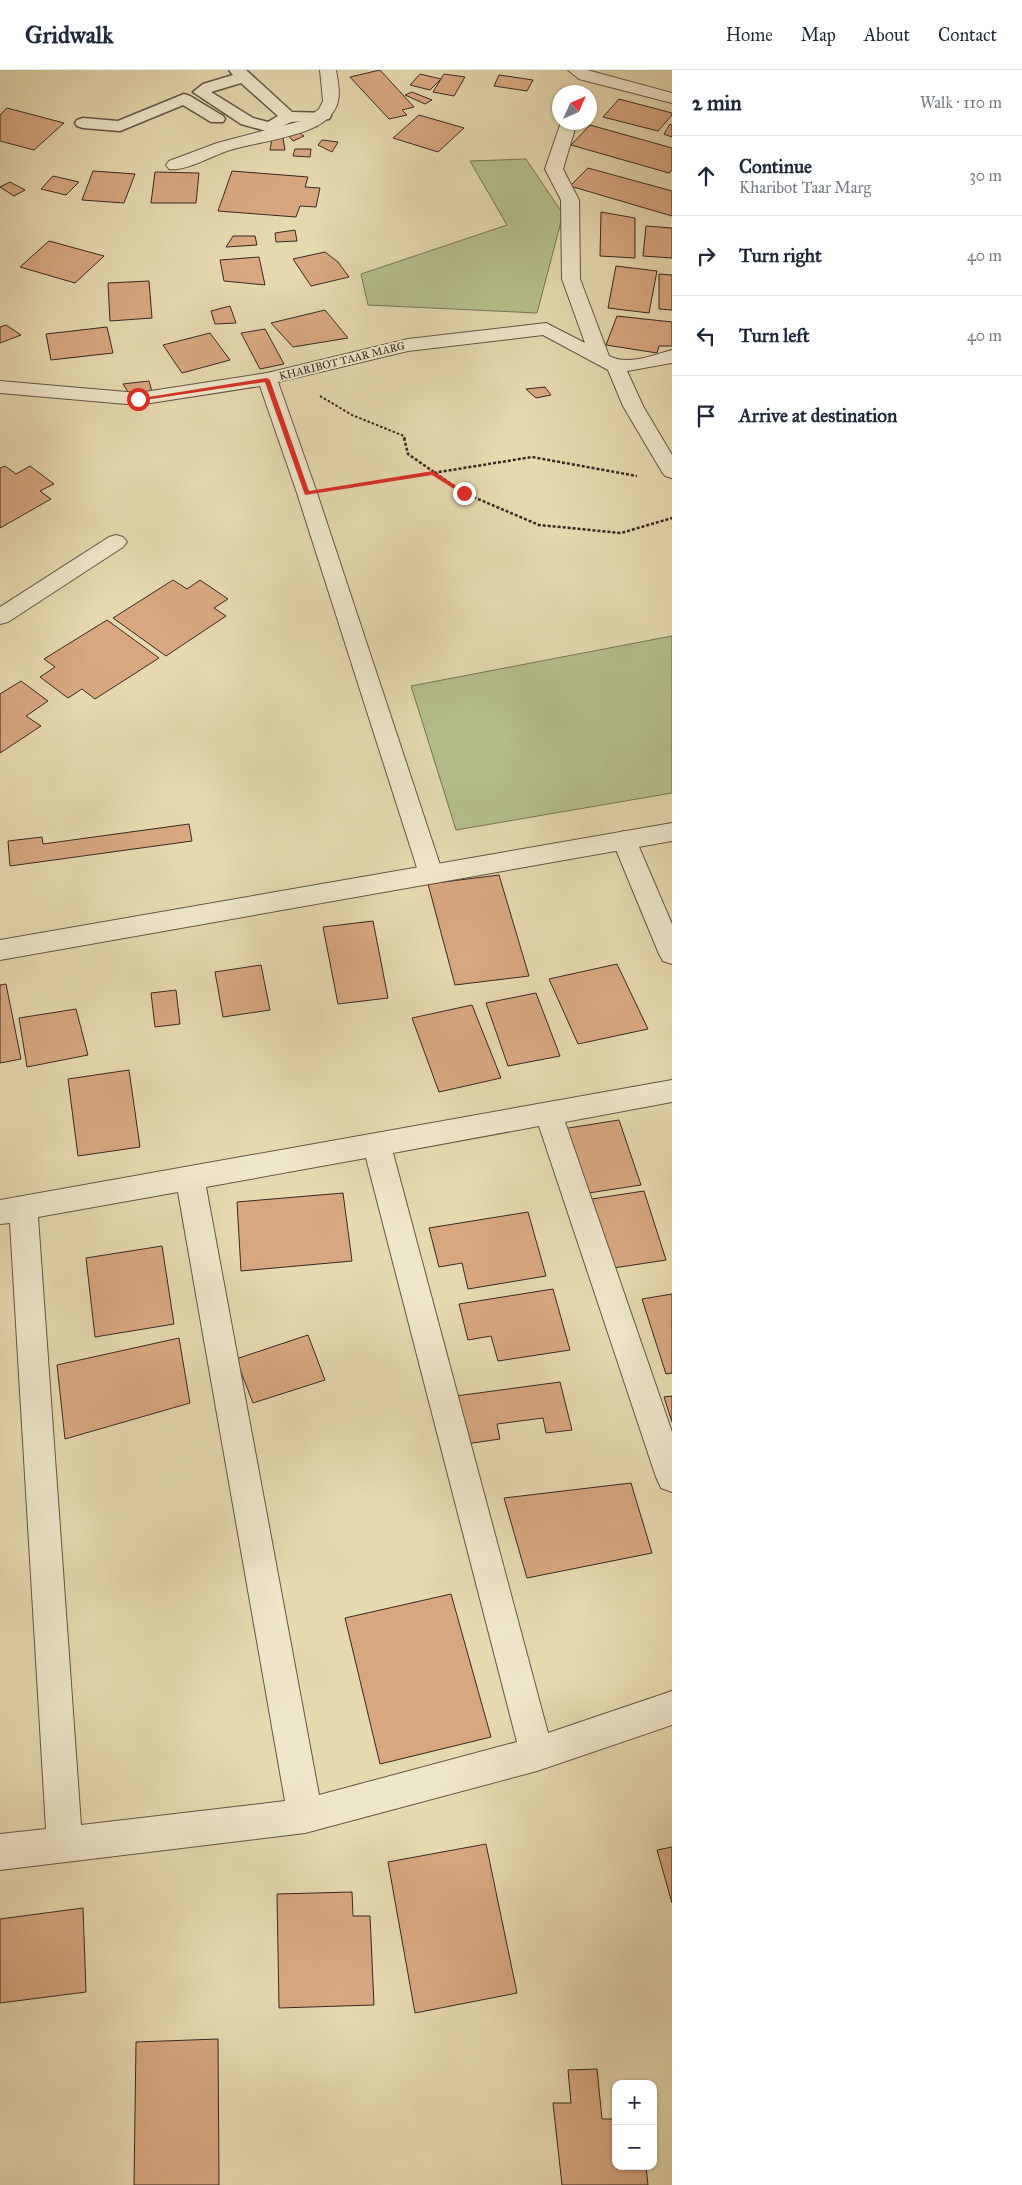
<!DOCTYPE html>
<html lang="en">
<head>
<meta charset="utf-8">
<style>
  body { margin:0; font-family:"IM FELL Great Primer",serif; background:#f2f2f3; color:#1f2937 }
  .controls { position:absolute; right:15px; bottom:15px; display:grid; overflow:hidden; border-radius:10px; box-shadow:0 1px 4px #0004 }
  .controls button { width:45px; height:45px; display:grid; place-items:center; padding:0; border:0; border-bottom:1px solid #e0e1e3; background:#fff; color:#1f2937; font:25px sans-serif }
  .compass { position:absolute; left:552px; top:15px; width:45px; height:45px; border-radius:50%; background:#fff; box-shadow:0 1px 4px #0004; rotate:45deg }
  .stop { position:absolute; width:15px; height:15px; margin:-11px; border:4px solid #d93025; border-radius:50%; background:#fff }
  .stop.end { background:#d93025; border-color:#fff; box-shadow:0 1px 5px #0008 }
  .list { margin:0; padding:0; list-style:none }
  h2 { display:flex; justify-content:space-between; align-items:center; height:65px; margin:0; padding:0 20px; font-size:21px }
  h2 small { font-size:16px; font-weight:400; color:#747a83 }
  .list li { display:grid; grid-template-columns:32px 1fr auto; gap:15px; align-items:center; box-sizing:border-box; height:80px; padding:0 20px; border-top:1px solid #e0e1e3 }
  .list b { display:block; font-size:19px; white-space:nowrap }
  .list p { margin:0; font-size:16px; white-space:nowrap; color:#747a83 }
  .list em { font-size:16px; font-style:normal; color:#747a83 }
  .icon { flex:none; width:28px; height:28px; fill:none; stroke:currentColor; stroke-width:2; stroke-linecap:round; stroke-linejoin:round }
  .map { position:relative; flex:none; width:672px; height:2115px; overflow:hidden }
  header { display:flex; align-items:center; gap:30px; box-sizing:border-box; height:70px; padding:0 25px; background:#fff; border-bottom:1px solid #e0e1e3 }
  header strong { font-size:24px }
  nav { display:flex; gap:28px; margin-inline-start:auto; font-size:18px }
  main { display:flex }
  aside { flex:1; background:#fff }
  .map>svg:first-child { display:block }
  .green { fill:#b5bf8b; stroke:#767458 }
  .building { fill:#d8a780; stroke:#372924 }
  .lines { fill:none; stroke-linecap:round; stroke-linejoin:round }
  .service-casing { stroke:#625547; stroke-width:3 }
  .minor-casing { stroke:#625547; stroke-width:2 }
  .tertiary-casing { stroke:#625547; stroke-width:2 }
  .path-far1 { stroke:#372924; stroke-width:2; stroke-dasharray:2.5 2; stroke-linecap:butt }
  .path { stroke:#372924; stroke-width:2.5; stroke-dasharray:3 2; stroke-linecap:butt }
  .service { fill:#eee6cb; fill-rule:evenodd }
  .minor { fill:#eee6cb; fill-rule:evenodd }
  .tertiary { fill:#eee6cb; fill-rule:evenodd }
  .route { fill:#d93025 }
  .labels { text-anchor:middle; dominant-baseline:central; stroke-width:4; stroke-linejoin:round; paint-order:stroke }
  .far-street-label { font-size:11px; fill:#372924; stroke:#eee6cb }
</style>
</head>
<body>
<header>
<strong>Gridwalk</strong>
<nav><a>Home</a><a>Map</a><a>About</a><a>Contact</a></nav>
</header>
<main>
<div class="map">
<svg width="672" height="2115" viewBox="0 0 672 2115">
  <rect width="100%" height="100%" fill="#e5d9af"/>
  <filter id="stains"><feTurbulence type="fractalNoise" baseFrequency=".004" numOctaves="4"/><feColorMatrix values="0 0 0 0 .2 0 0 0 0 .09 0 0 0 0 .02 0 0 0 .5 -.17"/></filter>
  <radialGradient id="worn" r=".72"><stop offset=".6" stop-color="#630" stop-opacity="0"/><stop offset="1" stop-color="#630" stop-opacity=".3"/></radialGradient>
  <!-- green -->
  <g class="green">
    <polygon points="526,89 563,144 537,243 368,235 361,204 507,155 470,91"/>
    <polygon points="672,566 672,723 456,760 411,616"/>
  </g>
  <!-- building -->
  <g class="building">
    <polygon points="380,0 414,37 402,40 407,45 389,49 350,7"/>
    <polygon points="420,4 441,9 430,20 410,15"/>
    <polygon points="444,4 465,7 454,26 433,22"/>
    <polygon points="499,5 533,10 527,21 494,16"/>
    <polygon points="412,22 432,30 425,34 405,25"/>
    <polygon points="619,29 672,43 672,45 658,61 603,47"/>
    <polygon points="7,38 64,53 34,80 0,71 0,45"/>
    <polygon points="419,45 464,58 438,82 393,68"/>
    <polygon points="670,54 672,55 672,67 664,64"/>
    <polygon points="590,55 672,78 672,100 669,103 571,75"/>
    <polygon points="297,61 304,66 293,71 287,64"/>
    <polygon points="272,68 283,68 285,80 270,80"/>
    <polygon points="322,70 338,72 332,82 318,75"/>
    <polygon points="295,79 311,79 310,87 293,86"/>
    <polygon points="588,98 672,121 672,146 570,116"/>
    <polygon points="93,101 135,104 124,133 82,130"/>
    <polygon points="232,101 308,107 305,117 320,118 316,137 300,136 296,147 218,141"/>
    <polygon points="155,102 199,103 196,133 151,133"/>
    <polygon points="53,106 79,112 66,125 41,119"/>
    <polygon points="10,112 25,120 14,126 0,117"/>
    <polygon points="601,142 635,148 635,188 600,186"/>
    <polygon points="646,156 672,158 672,188 643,186"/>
    <polygon points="295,160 297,171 276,172 275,163"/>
    <polygon points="233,166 255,166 257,175 226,177"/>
    <polygon points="49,171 104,186 75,213 20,197"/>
    <polygon points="325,182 338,192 349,207 311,216 293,189"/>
    <polygon points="259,187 265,215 224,211 220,190"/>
    <polygon points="616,196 657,201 649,243 608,238"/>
    <polygon points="659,204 672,205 672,240 659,239"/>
    <polygon points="149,211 152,248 110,251 108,213"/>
    <polygon points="230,236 236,253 215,254 211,241"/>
    <polygon points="325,240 348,268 293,277 271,253"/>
    <polygon points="617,246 672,252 672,276 659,276 657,283 606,275"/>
    <polygon points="6,255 21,265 0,273 0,257"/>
    <polygon points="107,257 113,283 51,290 46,264"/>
    <polygon points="265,259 284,294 260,299 241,263"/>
    <polygon points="210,263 230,290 182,303 163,275"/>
    <polygon points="149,311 152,322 130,325 123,314"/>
    <polygon points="545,317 551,325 536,328 526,319"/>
    <polygon points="5,396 16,404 30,396 54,414 40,421 51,429 0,458 0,398"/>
    <polygon points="173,510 187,519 200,510 228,529 214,538 226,546 166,586 113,548"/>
    <polygon points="107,550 159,588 95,629 82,619 68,628 40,607 55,597 44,589"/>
    <polygon points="21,611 48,631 26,646 41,656 0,683 0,624"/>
    <polygon points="189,754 192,771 10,796 8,771 42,767 43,774"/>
    <polygon points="499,805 529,906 455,915 428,814"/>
    <polygon points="373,851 388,928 338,934 323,857"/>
    <polygon points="617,894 648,959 578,974 549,909"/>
    <polygon points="261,895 270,940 223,947 215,902"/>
    <polygon points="6,914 21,989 0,993 0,915"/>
    <polygon points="176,920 180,954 155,957 151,923"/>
    <polygon points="536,923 560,986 508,996 486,933"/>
    <polygon points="472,935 501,1008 439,1022 412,948"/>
    <polygon points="76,939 88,985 27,997 19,948"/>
    <polygon points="129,1000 140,1077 78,1086 68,1009"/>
    <polygon points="619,1050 641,1115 582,1124 562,1059"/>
    <polygon points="644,1121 666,1190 607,1199 585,1130"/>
    <polygon points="343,1123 352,1191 241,1201 237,1132"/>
    <polygon points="528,1142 546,1206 468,1219 462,1193 439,1197 429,1158"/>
    <polygon points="162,1176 174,1254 95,1267 86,1188"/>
    <polygon points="553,1219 570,1280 498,1291 491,1266 468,1270 459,1234"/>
    <polygon points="672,1224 672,1303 666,1304 642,1229"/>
    <polygon points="308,1265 325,1310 253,1333 236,1289"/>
    <polygon points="179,1268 190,1333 65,1369 57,1295"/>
    <polygon points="560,1312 572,1360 546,1363 543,1348 497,1354 500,1369 466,1374 456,1326"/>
    <polygon points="672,1326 672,1352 664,1327"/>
    <polygon points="631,1413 652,1483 527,1508 504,1428"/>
    <polygon points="451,1524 491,1667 380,1694 345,1548"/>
    <polygon points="486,1774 517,1923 415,1943 388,1792"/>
    <polygon points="672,1777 672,1833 657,1780"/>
    <polygon points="352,1822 353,1846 370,1846 374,1935 279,1938 277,1824"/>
    <polygon points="83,1838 86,1922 0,1933 0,1849"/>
    <polygon points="218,1969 219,2115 134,2115 136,1972"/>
    <polygon points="597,1999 602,2049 616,2049 616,2096 646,2096 648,2115 562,2115 553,2033 571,2033 568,2000"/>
  </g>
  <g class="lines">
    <!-- service casing -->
    <g class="service-casing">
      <g id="service">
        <path d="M229,0h17l46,42 37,1 2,3 -2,3 -38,3 -21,10 -29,-8 -48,-32 10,-8 30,-9zM241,13l37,33 -10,6 -15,-4 -42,-26z"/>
        <polygon points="184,24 190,26 223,46 225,49 223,52 211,52 183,35 120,61 83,58 77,56 75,53 77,50 83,48 118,51"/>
      </g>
    </g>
    <!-- minor casing -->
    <g class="minor-casing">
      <g id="minor">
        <path d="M320,0h16c3,18 7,33 -7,47 -18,20 -75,25 -102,34 -15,5 -43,21 -58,18l-3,-4 3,-4 48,-18 88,-23 14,-11 4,-8z"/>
        <polygon points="568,0 587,0 672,23 672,33 579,9"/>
        <path d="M561,52h16l-14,47 16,31 1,79 29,77c19,10 44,-1 63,-6v13l-45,8 16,35 29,49v23l-7,-2 -3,-4 -39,-66 -15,-36 -65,-35 -135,16 -130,31 39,111 126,381 -3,7 -9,2 -9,-2 -3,-7 -122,-381 -37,-107 -122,19 -138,-12v-12l138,12 129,-20 141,-34 138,-16 39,20 -23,-64 -1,-79 -16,-31z"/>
        <polygon points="116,465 123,467 127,472 123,477 8,552 0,554 0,537 109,467"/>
        <polygon points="624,761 633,764 636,770 672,854 672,894 663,891 659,884 612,770 615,764"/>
        <path d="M672,1010v22l-107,20 107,310v60l-11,-4 -5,-11 -117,-351 -146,27 155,580 124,-42v34l-135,46 -232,62 -305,37v-36l46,-5 -36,-606 -10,1v-24zM366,1088l151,584 -198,53 -113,-608zM178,1122l107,609 -204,24 -43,-608z"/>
      </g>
    </g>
    <!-- tertiary casing -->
    <g class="tertiary-casing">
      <polygon id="tertiary" points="672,753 672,771 0,890 0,870"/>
    </g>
    <!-- path-far1 -->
    <polyline class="path-far1" points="320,326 352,345 404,366 405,369"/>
    <!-- path -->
    <g class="path">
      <polyline points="404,368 408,384 464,423 539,455 621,463 672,448"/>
      <polyline points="340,418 532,387 637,406"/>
    </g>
    <!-- service -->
    <use href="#service" class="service"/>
    <!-- minor -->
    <use href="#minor" class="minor"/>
    <!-- tertiary -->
    <use href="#tertiary" class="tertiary"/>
  </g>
  <!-- route -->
  <polygon class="route" points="267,308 270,310 309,421 433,401 467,423 462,424 432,405 305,425 265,312 138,331 136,329"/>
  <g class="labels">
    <!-- far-street labels -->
    <g class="far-street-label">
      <text transform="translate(342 291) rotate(-14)">KHARIBOT TAAR MARG</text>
    </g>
  </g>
  <rect width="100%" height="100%" filter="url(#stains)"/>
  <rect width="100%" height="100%" fill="url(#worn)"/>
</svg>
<div class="controls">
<button>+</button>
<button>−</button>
</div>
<svg class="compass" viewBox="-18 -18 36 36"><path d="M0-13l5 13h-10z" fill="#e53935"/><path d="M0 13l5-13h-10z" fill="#747a83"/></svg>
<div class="stop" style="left:138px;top:329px"></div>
<div class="stop end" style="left:464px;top:423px"></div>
</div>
<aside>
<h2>2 min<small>Walk · 110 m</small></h2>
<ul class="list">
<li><svg class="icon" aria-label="ahead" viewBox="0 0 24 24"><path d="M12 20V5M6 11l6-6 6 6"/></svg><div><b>Continue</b><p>Kharibot Taar Marg</p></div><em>30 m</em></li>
<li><svg class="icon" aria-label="right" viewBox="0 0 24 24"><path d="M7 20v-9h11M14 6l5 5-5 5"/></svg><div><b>Turn right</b></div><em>40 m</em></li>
<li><svg class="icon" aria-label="left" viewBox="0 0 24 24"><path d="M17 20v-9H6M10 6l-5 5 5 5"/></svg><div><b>Turn left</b></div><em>40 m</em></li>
<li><svg class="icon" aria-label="arrive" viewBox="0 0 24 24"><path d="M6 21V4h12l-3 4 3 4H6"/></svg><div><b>Arrive at destination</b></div></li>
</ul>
</aside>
</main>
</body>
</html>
